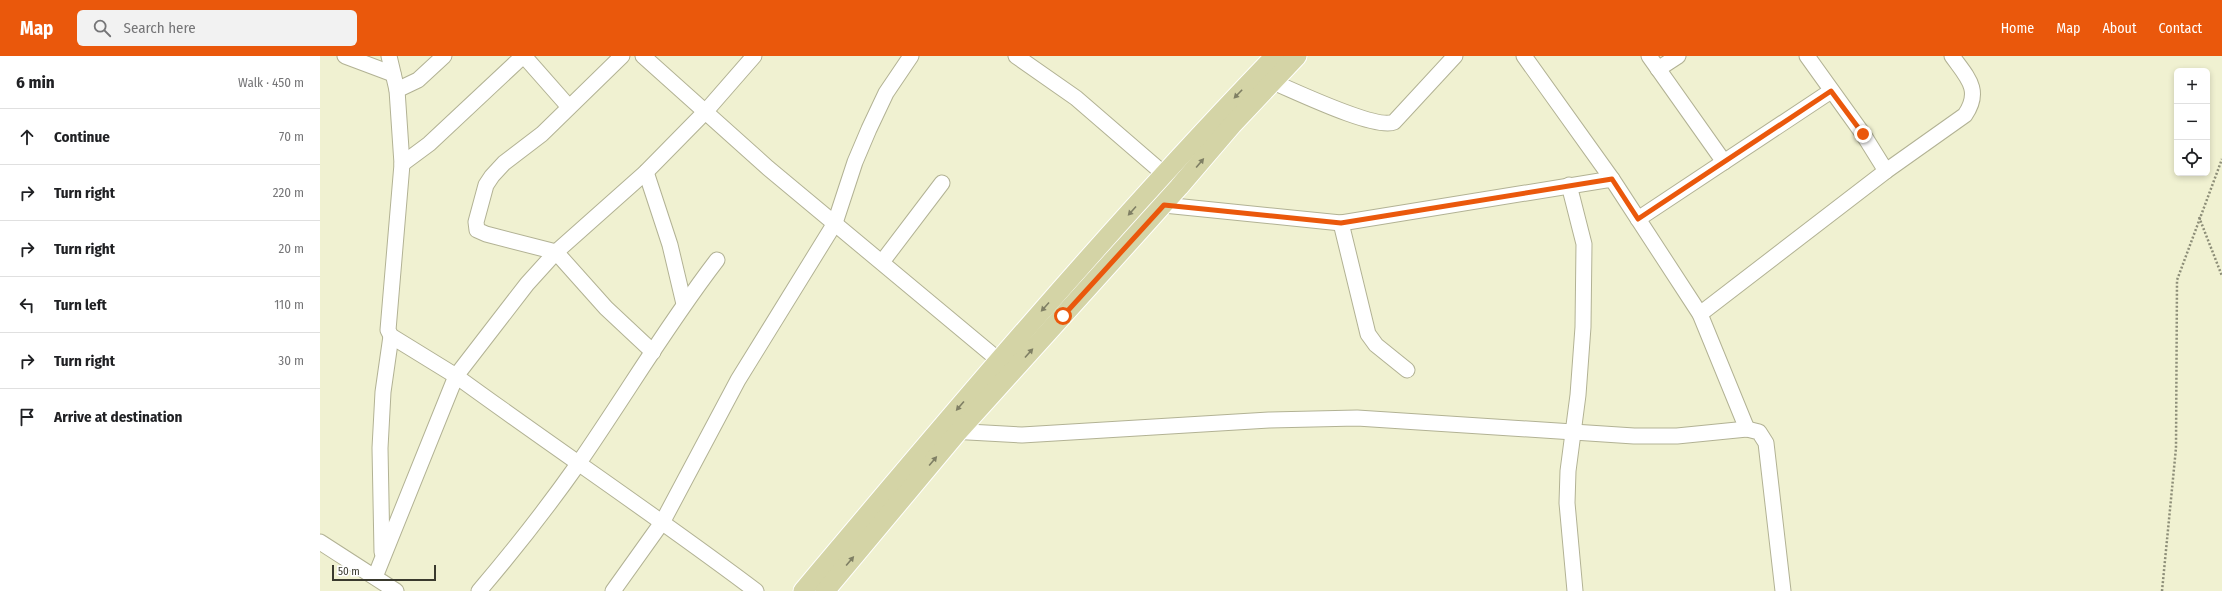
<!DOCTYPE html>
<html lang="en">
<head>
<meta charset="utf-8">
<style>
  body { margin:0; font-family:"Fira Sans Condensed",sans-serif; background:#f2f2f2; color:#202124 }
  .controls { position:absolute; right:12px; top:12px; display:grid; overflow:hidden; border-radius:6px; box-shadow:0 2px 6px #0003 }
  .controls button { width:36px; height:36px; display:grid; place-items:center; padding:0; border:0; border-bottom:1px solid #e0e0e0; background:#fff; color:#202124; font:20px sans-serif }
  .scale { position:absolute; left:12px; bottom:10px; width:104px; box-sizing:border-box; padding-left:4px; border:2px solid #3a3a2e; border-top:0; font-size:11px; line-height:14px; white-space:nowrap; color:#3a3a2e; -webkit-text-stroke:3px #fff; paint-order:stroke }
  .stop { position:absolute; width:12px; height:12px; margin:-9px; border:3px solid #ea580c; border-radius:50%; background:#fff }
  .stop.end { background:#ea580c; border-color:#fff; box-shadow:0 1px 4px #0008 }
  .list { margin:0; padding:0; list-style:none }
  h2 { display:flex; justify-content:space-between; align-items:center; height:52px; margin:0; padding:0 16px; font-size:17px }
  h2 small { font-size:13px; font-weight:400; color:#757577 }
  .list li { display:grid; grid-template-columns:26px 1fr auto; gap:12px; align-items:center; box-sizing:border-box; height:56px; padding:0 16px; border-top:1px solid #e0e0e0 }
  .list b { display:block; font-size:15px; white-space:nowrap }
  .list em { font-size:13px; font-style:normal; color:#757577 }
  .icon { flex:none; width:22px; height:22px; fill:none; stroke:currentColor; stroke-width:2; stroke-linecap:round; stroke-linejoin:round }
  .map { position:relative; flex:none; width:1902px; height:535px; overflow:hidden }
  header { display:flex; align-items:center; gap:24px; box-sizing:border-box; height:56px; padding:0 20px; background:#ea580c; color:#fff }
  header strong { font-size:19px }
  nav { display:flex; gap:22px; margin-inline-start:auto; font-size:14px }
  .search { width:280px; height:36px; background:#f2f2f2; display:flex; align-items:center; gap:10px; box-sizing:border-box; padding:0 14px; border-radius:6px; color:#757577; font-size:15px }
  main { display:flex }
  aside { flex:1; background:#fff }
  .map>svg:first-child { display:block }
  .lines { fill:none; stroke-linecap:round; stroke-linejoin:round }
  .minor-casing { stroke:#b2b294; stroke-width:17 }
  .major-casing { stroke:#fff; stroke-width:21 }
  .path { stroke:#8d8e78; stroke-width:2.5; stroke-dasharray:2 2; stroke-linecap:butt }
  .minor { stroke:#fff; stroke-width:15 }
  .major { stroke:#d4d4a6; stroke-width:19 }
  .oneway { fill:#7f7f64 }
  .route { stroke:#ea580c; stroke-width:5 }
</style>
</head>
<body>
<header>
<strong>Map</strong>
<div class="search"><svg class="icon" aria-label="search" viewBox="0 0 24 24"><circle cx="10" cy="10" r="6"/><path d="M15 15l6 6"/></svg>Search here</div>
<nav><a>Home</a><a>Map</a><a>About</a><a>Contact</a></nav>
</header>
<main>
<aside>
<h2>6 min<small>Walk · 450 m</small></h2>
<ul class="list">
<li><svg class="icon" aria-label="ahead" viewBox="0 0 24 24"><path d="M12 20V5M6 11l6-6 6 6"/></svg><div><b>Continue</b></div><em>70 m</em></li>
<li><svg class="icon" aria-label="right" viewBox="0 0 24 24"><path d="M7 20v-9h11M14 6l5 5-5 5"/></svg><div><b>Turn right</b></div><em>220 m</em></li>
<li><svg class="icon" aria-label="right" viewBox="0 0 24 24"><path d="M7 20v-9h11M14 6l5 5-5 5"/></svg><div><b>Turn right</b></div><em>20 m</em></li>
<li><svg class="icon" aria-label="left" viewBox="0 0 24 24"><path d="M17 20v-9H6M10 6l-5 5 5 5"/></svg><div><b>Turn left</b></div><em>110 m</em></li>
<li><svg class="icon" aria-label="right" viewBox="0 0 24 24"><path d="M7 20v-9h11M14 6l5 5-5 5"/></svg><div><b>Turn right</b></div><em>30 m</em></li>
<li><svg class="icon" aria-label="arrive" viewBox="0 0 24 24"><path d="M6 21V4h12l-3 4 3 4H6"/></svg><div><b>Arrive at destination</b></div></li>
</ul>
</aside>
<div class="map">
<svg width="1902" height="535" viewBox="0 0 1902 535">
  <rect width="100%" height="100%" fill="#f0f1d1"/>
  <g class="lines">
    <!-- minor casing -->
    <g class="minor-casing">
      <g id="minor">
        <polyline points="25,0 73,18"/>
        <polyline points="69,0 77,34 82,108 68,274 71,280 136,320 207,228 236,196 326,116 386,55 434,0"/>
        <polyline points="204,0 249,51"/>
        <polyline points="302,0 222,78 184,107 172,120 166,129 156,166 157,174 166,178 236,196 286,252 333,296"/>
        <polyline points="323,0 448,112 687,311"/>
        <polyline points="696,0 756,42 859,131"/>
        <polyline points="1204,0 1292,123"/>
        <polyline points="1329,0 1404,106"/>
        <polyline points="1338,13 1358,0"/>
        <path d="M945,20l8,6c22,9 102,48 121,40l61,-66"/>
        <polyline points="77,34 98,24 124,0"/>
        <polyline points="82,108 109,88 203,0"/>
        <path d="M1566,115l79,-56c17,-25 2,-38 -13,-59"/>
        <polyline points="326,116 350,189 364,248"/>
        <polyline points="1249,129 1264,188 1263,271 1258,339 1248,415 1247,447 1255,535"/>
        <polyline points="836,144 844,149 1021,167 1292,123 1380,258 1427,373"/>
        <polyline points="1318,163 1511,35"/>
        <polyline points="1021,167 1048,278 1056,289 1087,314"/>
        <polyline points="562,206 622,127"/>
        <polyline points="1380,258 1566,115 1543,78 1487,0"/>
        <polyline points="630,375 702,379 949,364 1037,362 1314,380 1357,380 1427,373 1439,376 1446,387 1463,535"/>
        <polyline points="0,486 76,535"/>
        <polyline points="62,496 60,392 63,336 71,280"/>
        <path d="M55,521l81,-201c100,73 202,141 300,215"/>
        <path d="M159,535c35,-41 68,-83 99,-127 47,-68 89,-139 139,-204"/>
        <polyline points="293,535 343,465 418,324 515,167 535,106 549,73 566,37 591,0"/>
      </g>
    </g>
    <!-- major casing -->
    <g class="major-casing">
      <g id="major">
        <path d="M483,535c153,-182 307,-364 472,-535"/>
        <polyline points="505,535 637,377 859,131 912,69 977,0"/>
      </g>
    </g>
    <!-- path -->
    <g class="path">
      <polyline points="1879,161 1902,220"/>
      <polyline points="1842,535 1856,392 1857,224 1902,103"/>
    </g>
    <!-- minor -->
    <use href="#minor" class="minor"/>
    <!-- major -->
    <use href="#major" class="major"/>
  </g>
  <!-- one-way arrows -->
  <defs><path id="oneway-solid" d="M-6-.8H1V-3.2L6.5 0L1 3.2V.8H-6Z"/></defs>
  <g class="oneway">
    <use href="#oneway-solid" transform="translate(918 38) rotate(134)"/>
    <use href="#oneway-solid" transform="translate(880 107) rotate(-50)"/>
    <use href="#oneway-solid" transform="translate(812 155) rotate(132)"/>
    <use href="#oneway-solid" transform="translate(725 251) rotate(132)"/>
    <use href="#oneway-solid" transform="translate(709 297) rotate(-48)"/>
    <use href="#oneway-solid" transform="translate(640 350) rotate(131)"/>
    <use href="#oneway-solid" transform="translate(613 405) rotate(-50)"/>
    <use href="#oneway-solid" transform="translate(530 505) rotate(-50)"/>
  </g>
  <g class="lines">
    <!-- route -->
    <polyline class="route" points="743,260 844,149 1021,167 1292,123 1318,163 1511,35 1543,78"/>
  </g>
</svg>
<div class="controls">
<button>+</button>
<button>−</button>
<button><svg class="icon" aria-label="locate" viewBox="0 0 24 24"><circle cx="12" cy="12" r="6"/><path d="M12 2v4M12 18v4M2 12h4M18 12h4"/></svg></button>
</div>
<div class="scale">50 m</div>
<div class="stop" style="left:743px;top:260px"></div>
<div class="stop end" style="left:1543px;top:78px"></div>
</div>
</main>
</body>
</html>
